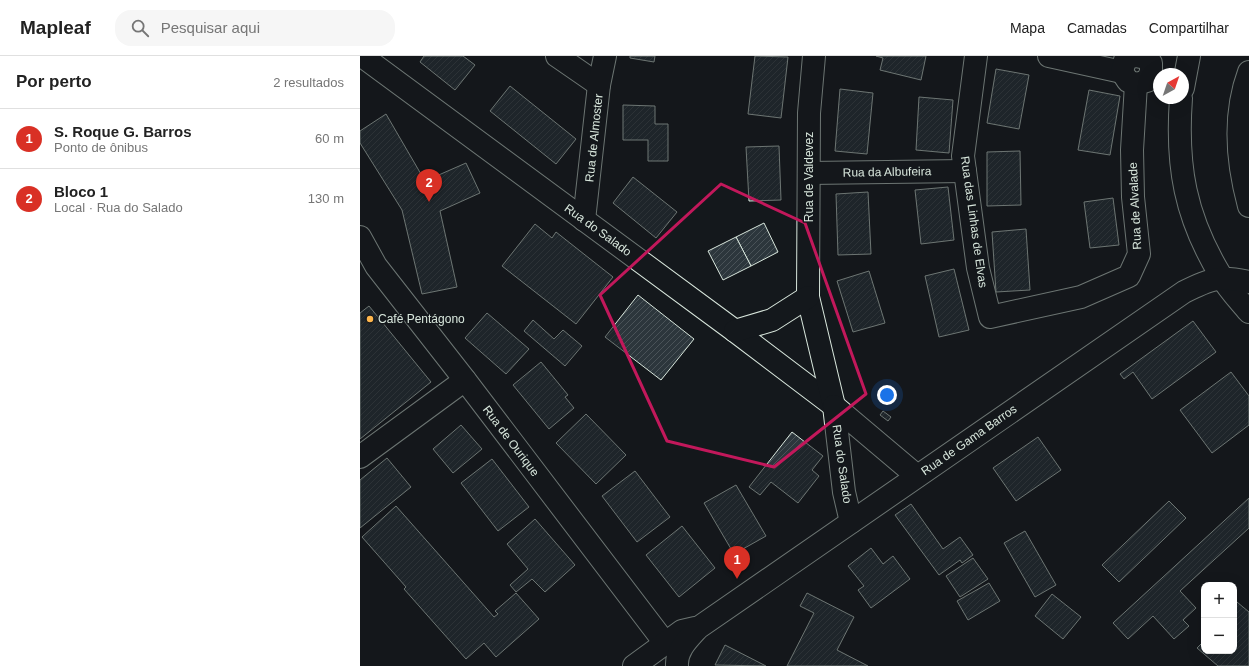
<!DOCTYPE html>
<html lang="pt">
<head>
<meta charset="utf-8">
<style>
  body { margin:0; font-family:Arial,sans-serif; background:#f6f6f6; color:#222 }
  .controls { position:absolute; right:12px; bottom:12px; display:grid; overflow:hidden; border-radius:8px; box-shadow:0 4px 16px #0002 }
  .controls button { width:36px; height:36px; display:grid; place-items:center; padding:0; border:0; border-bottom:1px solid #e0e0e0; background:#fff; color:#222; font:20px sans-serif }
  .compass { position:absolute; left:793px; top:12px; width:36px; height:36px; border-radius:50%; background:#fff; box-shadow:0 4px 16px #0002; rotate:40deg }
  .you { position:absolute; left:527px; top:339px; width:14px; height:14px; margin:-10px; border:3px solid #fff; border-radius:50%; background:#1a73e8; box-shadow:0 0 0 6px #1a73e833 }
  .badge { display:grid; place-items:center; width:26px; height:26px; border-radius:50%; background:#d93025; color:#fff; font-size:13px; font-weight:700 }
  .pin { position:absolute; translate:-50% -33px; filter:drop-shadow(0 1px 2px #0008) }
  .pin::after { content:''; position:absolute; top:21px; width:14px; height:12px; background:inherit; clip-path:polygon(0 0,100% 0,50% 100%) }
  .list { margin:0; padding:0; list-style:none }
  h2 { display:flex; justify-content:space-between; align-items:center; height:52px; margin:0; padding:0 16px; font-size:17px }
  h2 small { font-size:13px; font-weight:400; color:#767676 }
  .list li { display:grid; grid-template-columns:26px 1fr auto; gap:12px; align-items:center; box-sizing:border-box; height:60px; padding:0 16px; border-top:1px solid #e0e0e0 }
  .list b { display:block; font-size:15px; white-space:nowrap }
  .list p { margin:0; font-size:13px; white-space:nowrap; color:#767676 }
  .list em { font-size:13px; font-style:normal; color:#767676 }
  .icon { flex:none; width:22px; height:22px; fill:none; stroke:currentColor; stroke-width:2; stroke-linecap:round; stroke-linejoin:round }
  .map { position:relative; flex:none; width:889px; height:610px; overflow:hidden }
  header { display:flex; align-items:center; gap:24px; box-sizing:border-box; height:56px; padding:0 20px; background:#fff; border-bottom:1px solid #e0e0e0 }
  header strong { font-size:19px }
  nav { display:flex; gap:22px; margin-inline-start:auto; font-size:14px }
  .search { width:280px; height:36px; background:#f6f6f6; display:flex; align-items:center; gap:10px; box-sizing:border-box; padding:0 14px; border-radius:16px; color:#767676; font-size:15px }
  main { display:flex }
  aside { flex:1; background:#fff }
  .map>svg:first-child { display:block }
  .building { fill:url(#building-hatch); stroke:#d8e6dc }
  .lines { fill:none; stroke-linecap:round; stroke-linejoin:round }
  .minor-casing { stroke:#d8e6dc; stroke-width:24 }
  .major-casing { stroke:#d8e6dc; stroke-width:24 }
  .minor { stroke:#14181c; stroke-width:22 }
  .major { stroke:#14181c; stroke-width:22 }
  .marked { fill:none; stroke:#c2185b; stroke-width:3; stroke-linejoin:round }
  .poi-dot { fill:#ffb74d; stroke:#14181c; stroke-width:1.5 }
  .labels { text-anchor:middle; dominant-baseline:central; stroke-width:3; stroke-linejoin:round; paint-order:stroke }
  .street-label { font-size:12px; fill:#d8e6dc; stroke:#14181c }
  .poi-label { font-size:12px; fill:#d8e6dc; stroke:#14181c; text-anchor:start }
</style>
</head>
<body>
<header>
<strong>Mapleaf</strong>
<div class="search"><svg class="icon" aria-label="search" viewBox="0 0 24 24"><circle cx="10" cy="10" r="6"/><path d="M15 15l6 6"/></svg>Pesquisar aqui</div>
<nav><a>Mapa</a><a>Camadas</a><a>Compartilhar</a></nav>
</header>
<main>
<aside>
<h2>Por perto<small>2 resultados</small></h2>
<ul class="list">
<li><span class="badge">1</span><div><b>S. Roque G. Barros</b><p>Ponto de ônibus</p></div><em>60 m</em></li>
<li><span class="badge">2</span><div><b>Bloco 1</b><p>Local · Rua do Salado</p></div><em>130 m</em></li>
</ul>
</aside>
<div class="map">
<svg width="889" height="610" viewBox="0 0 889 610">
  <defs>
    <pattern id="building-hatch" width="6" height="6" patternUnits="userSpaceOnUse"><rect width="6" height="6" fill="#2c363c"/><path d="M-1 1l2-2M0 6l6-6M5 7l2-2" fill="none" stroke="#4a5358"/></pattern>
  </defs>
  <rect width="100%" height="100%" fill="#14181c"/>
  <!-- building -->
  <g class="building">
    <polygon points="64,0 103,0 115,9 95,34 60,6"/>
    <polygon points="270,0 295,0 294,6 270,2"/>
    <polygon points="395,0 428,1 421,62 388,58"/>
    <polygon points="516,0 566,0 561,24 520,14 523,2"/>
    <polygon points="636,13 669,19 659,73 627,67"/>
    <polygon points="150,30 216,83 196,108 130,55"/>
    <polygon points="480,33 513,37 507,98 475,95"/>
    <polygon points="729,34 760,40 750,99 718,94"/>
    <polygon points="559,41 593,44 589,97 556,94"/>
    <polygon points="263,49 295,50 295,68 308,68 308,105 288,105 288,84 263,84"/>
    <polygon points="26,58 65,125 106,107 120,137 80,155 97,231 62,238 42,154 0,87 0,75"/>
    <polygon points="419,90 421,144 389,145 386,91"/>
    <polygon points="660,95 661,149 627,150 627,96"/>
    <polygon points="273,121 317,156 296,182 253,147"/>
    <polygon points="588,131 594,184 561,188 555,134"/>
    <polygon points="508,136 511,198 478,199 476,138"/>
    <polygon points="753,142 759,189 730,192 724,146"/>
    <polygon points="404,167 418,196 391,210 376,181"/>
    <polygon points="175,168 192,182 196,176 253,221 216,268 142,210"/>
    <polygon points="666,173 670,234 636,236 632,176"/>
    <polygon points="376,181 391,210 363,224 348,195"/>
    <polygon points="594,213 609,274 579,281 565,220"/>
    <polygon points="509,215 525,267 493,276 477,225"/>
    <polygon points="278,239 334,283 301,324 245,281"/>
    <polygon points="9,250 71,326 0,383 0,257"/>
    <polygon points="127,257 169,293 146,318 105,282"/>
    <polygon points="173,264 194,283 203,274 222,290 205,310 164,275"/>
    <polygon points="833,265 856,296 792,343 773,316 764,323 760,318"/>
    <polygon points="181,306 208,339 205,341 214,352 189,373 153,329"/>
    <polygon points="871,316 889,340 889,369 852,397 820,354"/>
    <polygon points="523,355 531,361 528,365 520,359"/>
    <polygon points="226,358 266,399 236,428 196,387"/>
    <polygon points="101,369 122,393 93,417 73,393"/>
    <polygon points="432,376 463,400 452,414 459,420 438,447 411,426 400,439 389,431"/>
    <polygon points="678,381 701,414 656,445 633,412"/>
    <polygon points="27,402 51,431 0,472 0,424"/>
    <polygon points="132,403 169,451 138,475 101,427"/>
    <polygon points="275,415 310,461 277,486 242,440"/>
    <polygon points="376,429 406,480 374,498 344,447"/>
    <polygon points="889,442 889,472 820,535 836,552 823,564 829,570 814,583 793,560 768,583 753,567"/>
    <polygon points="809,445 826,462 759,526 742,509"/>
    <polygon points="551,448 583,493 600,481 613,499 602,507 600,504 579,519 535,459"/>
    <polygon points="36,450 134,561 138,558 135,555 156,537 179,563 136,601 124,587 106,603 44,533 46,531 2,481"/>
    <polygon points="175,463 215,509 185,536 172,523 156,536 150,529 168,513 147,488"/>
    <polygon points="322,470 355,512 319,541 286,499"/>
    <polygon points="665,475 696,529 675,541 644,487"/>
    <polygon points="511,492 523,508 533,500 550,523 511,552 498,534 504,530 488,510"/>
    <polygon points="613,502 628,523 600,541 586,520"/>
    <polygon points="629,527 640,545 608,564 597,545"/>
    <polygon points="447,537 494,561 477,594 508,610 427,610 454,557 440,550"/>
    <polygon points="692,538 721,561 703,583 675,560"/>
    <polygon points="877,546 889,556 889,610 858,610 837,592 844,585 844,595 874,595 874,550"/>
    <polygon points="365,589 406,610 355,609"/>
  </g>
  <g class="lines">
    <!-- minor casing -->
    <g class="minor-casing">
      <g id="minor">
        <polyline points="2,0 375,275 474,350"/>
        <polyline points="197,0 239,29"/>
        <polyline points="454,0 449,57 448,241 474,350"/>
        <polyline points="616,0 603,100 618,212 630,261 721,241 769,220 779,198 773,141 772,94 776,28"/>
        <polyline points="689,0 762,16"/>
        <polyline points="774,0 765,4 762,16 768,25 776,28 787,25 791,16 791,7 786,2 776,0"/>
        <polyline points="449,117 605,115"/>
        <polyline points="224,164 239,29 245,0"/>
        <polyline points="0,181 16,210 105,324 305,587"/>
        <polyline points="375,275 412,264 448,241"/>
        <polyline points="0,401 105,324"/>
        <polyline points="491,466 484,436 474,350 557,420"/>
      </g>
    </g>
    <!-- major casing -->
    <g class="major-casing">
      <g id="major">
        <path d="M889,16c-16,43 -12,90 0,134"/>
        <polyline points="823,32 829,0"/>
        <path d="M821,42c-5,68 4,119 40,178 7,13 19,25 28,36"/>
        <polyline points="274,610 322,575 335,572"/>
        <path d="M317,610c-1,-16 11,-27 21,-38l486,-336c26,-13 35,-17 65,-10"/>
      </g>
    </g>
    <!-- minor -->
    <use href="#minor" class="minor"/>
    <!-- major -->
    <use href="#major" class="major"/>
  </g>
  <!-- marked area -->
  <path d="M0 0H889V610H0ZM361,128l84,39 61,171 -92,73 -107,-26 -67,-146z" fill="#14181c" fill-opacity=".55" fill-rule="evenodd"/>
  <path class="marked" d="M361,128l84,39 61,171 -92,73 -107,-26 -67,-146z"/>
  <!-- markers -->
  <circle class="poi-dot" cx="10" cy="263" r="4"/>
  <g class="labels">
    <!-- street labels -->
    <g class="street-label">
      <text transform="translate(234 82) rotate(-84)">Rua de Almoster</text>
      <text transform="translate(527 116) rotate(-1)">Rua da Albufeira</text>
      <text transform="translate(449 121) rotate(-90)">Rua de Valdevez</text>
      <text transform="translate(775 150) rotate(-93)">Rua de Alvalade</text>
      <text transform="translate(614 166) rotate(82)">Rua das Linhas de Elvas</text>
      <text transform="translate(238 174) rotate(36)">Rua do Salado</text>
      <text transform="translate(609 384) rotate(-35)">Rua de Gama Barros</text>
      <text transform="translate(151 385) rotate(53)">Rua de Ourique</text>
      <text transform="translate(482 408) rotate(82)">Rua do Salado</text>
    </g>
    <!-- poi labels -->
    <g class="poi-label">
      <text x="18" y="263">Café Pentágono</text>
    </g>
  </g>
</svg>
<div class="controls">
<button>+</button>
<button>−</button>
</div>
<svg class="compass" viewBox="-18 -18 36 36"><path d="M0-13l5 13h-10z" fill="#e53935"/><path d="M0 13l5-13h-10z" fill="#767676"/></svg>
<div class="you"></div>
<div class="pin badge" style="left:377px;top:523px">1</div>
<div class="pin badge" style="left:69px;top:146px">2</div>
</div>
</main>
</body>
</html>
